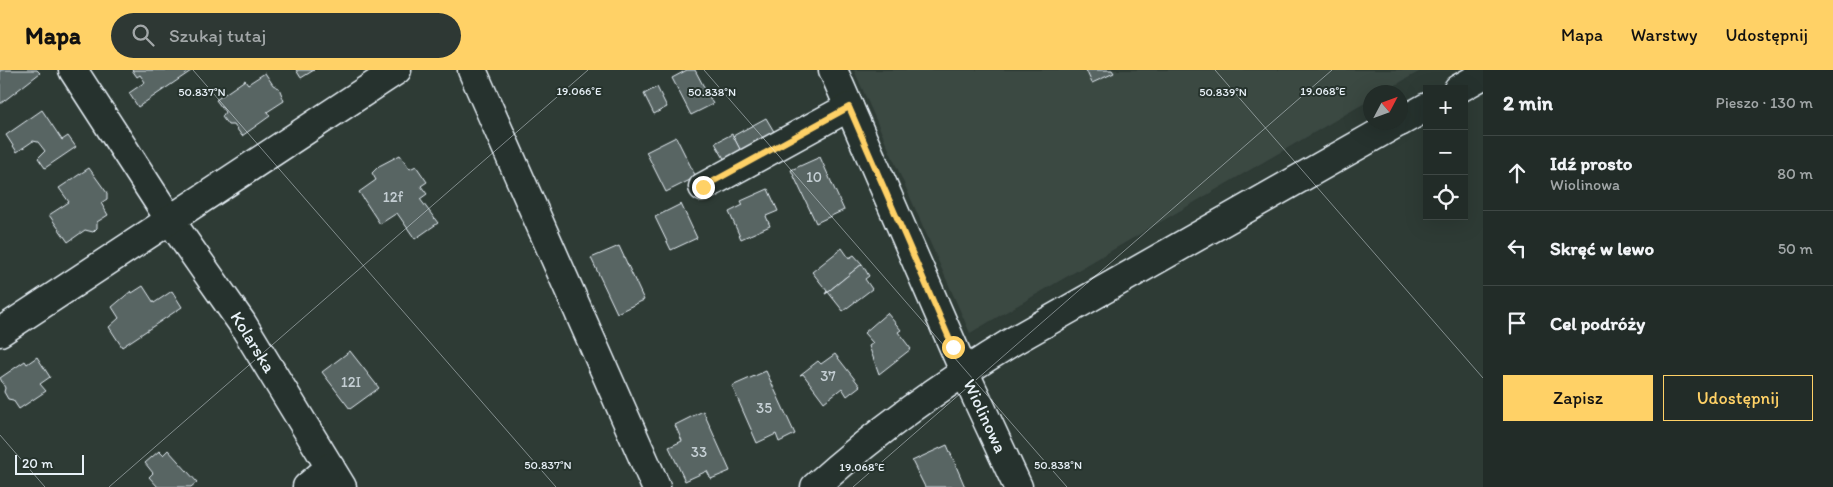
<!DOCTYPE html>
<html lang="pl">
<head>
<meta charset="utf-8">
<style>
  body { margin:0; font-family:Itim,sans-serif; background:#2e3834; color:#f1f3f6 }
  .controls { position:absolute; right:15px; top:15px; display:grid; overflow:hidden; border-radius:0px; box-shadow:0 5px 20px #0002 }
  .controls button { width:45px; height:45px; display:grid; place-items:center; padding:0; border:0; border-bottom:1px solid #3f4845; background:#222c28; color:#f1f3f6; font:25px sans-serif }
  .compass { position:absolute; left:1363px; top:15px; width:45px; height:45px; border-radius:50%; background:#222c28; box-shadow:0 5px 20px #0002; rotate:49deg }
  .scale { position:absolute; left:15px; bottom:12px; width:69px; box-sizing:border-box; padding-left:5px; border:2px solid #e8f1f8; border-top:0; font-size:14px; line-height:18px; white-space:nowrap; color:#e8f1f8; -webkit-text-stroke:4px #26332d; paint-order:stroke }
  .stop { position:absolute; width:15px; height:15px; margin:-11px; border:4px solid #ffd166; border-radius:50%; background:#fff }
  .stop.end { background:#ffd166; border-color:#fff; box-shadow:0 1px 5px #0008 }
  .list { margin:0; padding:0; list-style:none }
  h2 { display:flex; justify-content:space-between; align-items:center; height:65px; margin:0; padding:0 20px; font-size:21px }
  h2 small { font-size:16px; font-weight:400; color:#a2a7a8 }
  .list li { display:grid; grid-template-columns:32px 1fr auto; gap:15px; align-items:center; box-sizing:border-box; height:75px; padding:0 20px; border-top:1px solid #3f4845 }
  .list b { display:block; font-size:19px; white-space:nowrap }
  .list p { margin:0; font-size:16px; white-space:nowrap; color:#a2a7a8 }
  .list em { font-size:16px; font-style:normal; color:#a2a7a8 }
  .actions { display:flex; gap:10px; padding:15px 20px }
  .actions a { flex:1; padding:11px 0; border:1px solid #ffd166; border-radius:0px; text-align:center; font-size:18px; color:#ffd166 }
  .actions .main { background:#ffd166; color:#111 }
  .icon { flex:none; width:28px; height:28px; fill:none; stroke:currentColor; stroke-width:2; stroke-linecap:round; stroke-linejoin:round }
  .map { position:relative; flex:none; width:1483px; height:417px; overflow:hidden }
  header { display:flex; align-items:center; gap:30px; box-sizing:border-box; height:70px; padding:0 25px; background:#ffd166; color:#111 }
  header strong { font-size:24px }
  nav { display:flex; gap:28px; margin-inline-start:auto; font-size:18px }
  .search { width:350px; height:45px; background:#2e3834; display:flex; align-items:center; gap:12px; box-sizing:border-box; padding:0 18px; border-radius:28px; color:#a2a7a8; font-size:19px }
  main { display:flex }
  aside { flex:1; background:#222c28 }
  .map>svg:first-child { display:block }
  .built { fill:#3b4843 }
  .building { fill:#596563; stroke:#e8f1f8 }
  .lines { fill:none; stroke-linecap:round; stroke-linejoin:round }
  .minor-casing { stroke:#e8f1f8; stroke-width:31 }
  .minor { stroke:#26332d; stroke-width:28 }
  .route { stroke:#ffd166; stroke-width:6 }
  .ticks { fill:none; stroke:#e8f1f8; stroke-width:1; stroke-opacity:0.45 }
  .labels { text-anchor:middle; dominant-baseline:central; stroke-width:4; stroke-linejoin:round; paint-order:stroke }
  .number-label { font-size:15px; fill:#c4ced3 }
  .street-label { font-size:18px; fill:#e8f1f8; stroke:#26332d }
  .ticks-label { font-size:12px; text-anchor:middle; fill:#e8f1f8; stroke:#26332d; stroke-width:4; stroke-linejoin:round; paint-order:stroke }
</style>
</head>
<body>
<header>
<strong>Mapa</strong>
<div class="search"><svg class="icon" aria-label="search" viewBox="0 0 24 24"><circle cx="10" cy="10" r="6"/><path d="M15 15l6 6"/></svg>Szukaj tutaj</div>
<nav><a>Mapa</a><a>Warstwy</a><a>Udostępnij</a></nav>
</header>
<main>
<div class="map">
<svg width="1483" height="417" viewBox="0 0 1483 417">
  <rect width="100%" height="100%" fill="#2e3b35"/>
  <filter id="ink" filterUnits="userSpaceOnUse"><feTurbulence type="fractalNoise" baseFrequency=".02" numOctaves="2"/><feDisplacementMap in="SourceGraphic" scale="10" xChannelSelector="R" yChannelSelector="G"/><feConvolveMatrix kernelMatrix="1 2 1 2 8 2 1 2 1" color-interpolation-filters="sRGB"/></filter>
  <g filter="url(#ink)">
    <!-- built -->
    <polygon class="built" points="854,0 1422,0 1383,22 1370,22 1370,30 970,263"/>
    <!-- building -->
    <g class="building">
      <polygon points="0,0 37,0 40,3 0,34"/>
      <polygon points="132,0 190,0 191,1 138,37 129,23 145,12 140,5 137,7"/>
      <polygon points="296,0 314,0 301,8"/>
      <polygon points="687,0 695,0 713,34 691,45 672,8"/>
      <polygon points="1086,0 1112,0 1114,3 1092,13"/>
      <polygon points="265,3 273,15 279,18 284,31 267,42 270,46 242,66 234,55 228,55 222,47 225,42 216,30 245,10 248,14"/>
      <polygon points="657,17 667,37 654,44 644,24"/>
      <polygon points="42,40 62,70 68,66 76,77 45,98 38,88 45,81 38,72 33,71 17,82 6,65"/>
      <polygon points="766,48 776,65 742,83 733,66"/>
      <polygon points="732,64 742,83 726,92 715,73"/>
      <polygon points="676,67 696,107 666,122 646,82"/>
      <polygon points="400,85 410,99 416,96 427,112 421,116 427,124 420,129 438,153 415,169 397,143 380,154 359,122 376,110 372,103 379,96"/>
      <polygon points="820,87 844,140 816,153 791,100"/>
      <polygon points="89,98 107,123 107,129 101,133 108,145 97,152 97,158 93,162 85,160 68,172 49,145 69,132 59,118"/>
      <polygon points="768,119 778,141 766,146 770,156 741,169 729,142 743,135 741,131"/>
      <polygon points="681,134 697,168 671,180 655,147"/>
      <polygon points="619,176 644,230 617,243 591,188"/>
      <polygon points="842,178 849,188 854,185 862,194 825,224 827,221 812,202"/>
      <polygon points="862,194 869,206 865,209 872,219 843,241 828,222 825,224"/>
      <polygon points="143,216 154,233 172,221 182,237 122,277 109,257 119,248 112,237 131,221 132,223"/>
      <polygon points="887,243 901,260 898,262 911,279 879,304 869,276 873,273 864,263"/>
      <polygon points="350,281 379,318 350,339 322,302"/>
      <polygon points="835,284 860,316 847,326 842,318 824,332 803,304 800,305 818,291 821,294"/>
      <polygon points="37,287 50,307 40,314 46,321 19,339 13,330 8,329 4,322 5,318 0,308 25,291 27,294"/>
      <polygon points="766,301 795,364 779,372 776,364 757,373 732,316"/>
      <polygon points="703,341 730,401 711,409 707,401 685,411 669,377 682,371 675,355"/>
      <polygon points="947,375 965,417 925,417 912,391"/>
      <polygon points="168,380 197,412 191,417 158,417 149,407 153,403 145,393 159,381 163,385"/>
    </g>
    <g class="lines">
      <!-- minor casing -->
      <g class="minor-casing">
        <g id="minor">
          <polyline points="73,0 170,150 242,253 342,417"/>
          <polyline points="472,0 656,417"/>
          <polyline points="833,0 964,301 1018,417"/>
          <polyline points="1458,19 1483,5"/>
          <polyline points="1400,52 1427,37"/>
          <polyline points="703,117 849,37"/>
          <polyline points="0,262 397,0"/>
          <polyline points="307,417 330,397"/>
          <path d="M815,417c62,-56 129,-104 200,-147l384,-218"/>
        </g>
      </g>
      <!-- minor -->
      <use href="#minor" class="minor"/>
    </g>
  </g>
  <g class="lines" filter="url(#ink)">
    <!-- route -->
    <polyline class="route" points="703,117 849,37 953,277"/>
  </g>
  <!-- ticks -->
  <path class="ticks" d="M193,0l363,417M704,0l363,417M1215,0l268,308M0,365l45,52M109,417l479,-417M853,417l479,-417"/>
  <g class="labels">
    <!-- number labels -->
    <g class="number-label">
      <text x="814" y="107">10</text>
      <text x="393" y="127">12f</text>
      <text x="828" y="306">37</text>
      <text x="351" y="312">12I</text>
      <text x="764" y="338">35</text>
      <text x="699" y="382">33</text>
    </g>
    <!-- street labels -->
    <g class="street-label">
      <text transform="translate(253 272) rotate(58)">Kolarska</text>
      <text transform="translate(985 346) rotate(65)">Wiolinowa</text>
    </g>
  </g>
  <g class="ticks-label">
    <text x="579" y="25">19.066°E</text>
    <text x="1323" y="25">19.068°E</text>
    <text x="202" y="26">50.837°N</text>
    <text x="712" y="26">50.838°N</text>
    <text x="1223" y="26">50.839°N</text>
    <text x="548" y="399">50.837°N</text>
    <text x="1058" y="399">50.838°N</text>
    <text x="862" y="401">19.068°E</text>
  </g>
</svg>
<div class="controls">
<button>+</button>
<button>−</button>
<button><svg class="icon" aria-label="locate" viewBox="0 0 24 24"><circle cx="12" cy="12" r="6"/><path d="M12 2v4M12 18v4M2 12h4M18 12h4"/></svg></button>
</div>
<svg class="compass" viewBox="-18 -18 36 36"><path d="M0-13l5 13h-10z" fill="#e53935"/><path d="M0 13l5-13h-10z" fill="#a2a7a8"/></svg>
<div class="scale">20 m</div>
<div class="stop" style="left:953px;top:277px"></div>
<div class="stop end" style="left:703px;top:117px"></div>
</div>
<aside>
<h2>2 min<small>Pieszo · 130 m</small></h2>
<ul class="list">
<li><svg class="icon" aria-label="ahead" viewBox="0 0 24 24"><path d="M12 20V5M6 11l6-6 6 6"/></svg><div><b>Idź prosto</b><p>Wiolinowa</p></div><em>80 m</em></li>
<li><svg class="icon" aria-label="left" viewBox="0 0 24 24"><path d="M17 20v-9H6M10 6l-5 5 5 5"/></svg><div><b>Skręć w lewo</b></div><em>50 m</em></li>
<li><svg class="icon" aria-label="arrive" viewBox="0 0 24 24"><path d="M6 21V4h12l-3 4 3 4H6"/></svg><div><b>Cel podróży</b></div></li>
</ul>
<div class="actions"><a class="main">Zapisz</a><a>Udostępnij</a></div>
</aside>
</main>
</body>
</html>
